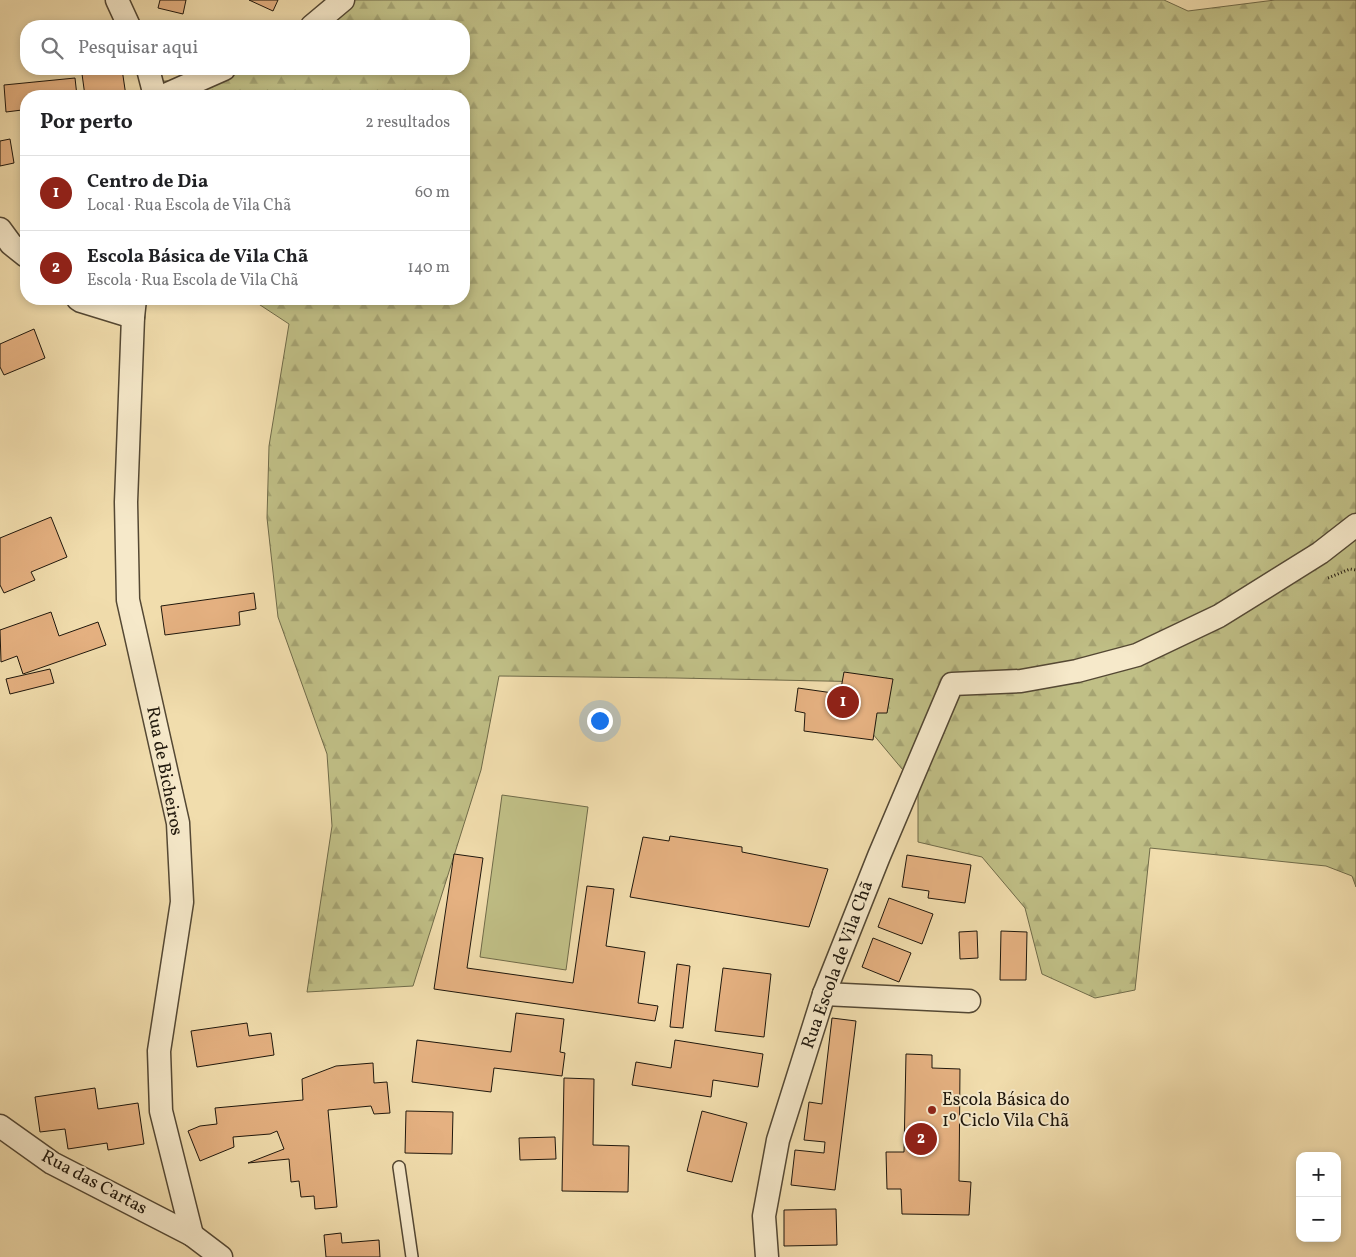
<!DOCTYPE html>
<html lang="pt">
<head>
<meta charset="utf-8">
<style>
  body { margin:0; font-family:Vollkorn,serif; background:#f6f6f6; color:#202124 }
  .controls { position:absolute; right:15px; bottom:15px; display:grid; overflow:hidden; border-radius:10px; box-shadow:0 2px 8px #0003 }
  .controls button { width:45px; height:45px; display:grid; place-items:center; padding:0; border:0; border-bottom:1px solid #e0e0e0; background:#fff; color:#202124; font:25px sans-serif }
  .you { position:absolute; left:599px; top:720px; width:18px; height:18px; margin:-12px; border:4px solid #fff; border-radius:50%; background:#1a73e8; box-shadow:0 0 0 8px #1a73e833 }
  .badge { display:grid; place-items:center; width:32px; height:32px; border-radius:50%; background:#8f2418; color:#fff; font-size:16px; font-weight:700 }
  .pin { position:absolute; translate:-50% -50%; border:2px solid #fff; box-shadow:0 1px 5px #0006 }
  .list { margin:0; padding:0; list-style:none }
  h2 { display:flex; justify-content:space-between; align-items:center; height:65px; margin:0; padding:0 20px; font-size:21px }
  h2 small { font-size:16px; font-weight:400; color:#757577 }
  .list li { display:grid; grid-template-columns:32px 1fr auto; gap:15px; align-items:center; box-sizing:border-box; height:75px; padding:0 20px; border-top:1px solid #e0e0e0 }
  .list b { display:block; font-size:19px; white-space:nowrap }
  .list p { margin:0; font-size:16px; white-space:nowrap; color:#757577 }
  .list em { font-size:16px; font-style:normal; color:#757577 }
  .icon { flex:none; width:28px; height:28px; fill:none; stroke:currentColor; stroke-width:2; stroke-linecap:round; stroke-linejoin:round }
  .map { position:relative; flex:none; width:1356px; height:1257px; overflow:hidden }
  .search { position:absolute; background:#fff; box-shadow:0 2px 8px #0003; left:20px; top:20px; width:450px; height:55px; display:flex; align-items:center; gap:12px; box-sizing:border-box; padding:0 18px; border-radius:20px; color:#757577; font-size:19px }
  .panel { position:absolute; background:#fff; box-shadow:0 2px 8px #0003; left:20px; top:90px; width:450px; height:215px; border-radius:20px }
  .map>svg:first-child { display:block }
  .forest { fill:url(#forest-firs); stroke:#706b49 }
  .pitch { fill:#c0bf86; stroke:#706b49 }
  .building { fill:#e5b181; stroke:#1f170c }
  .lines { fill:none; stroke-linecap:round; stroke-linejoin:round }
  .service-casing { stroke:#544834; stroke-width:14 }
  .minor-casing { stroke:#544834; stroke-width:25 }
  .path { stroke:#1f170c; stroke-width:3; stroke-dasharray:1 2.5; stroke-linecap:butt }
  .service { stroke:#f6e9ca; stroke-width:11 }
  .minor { stroke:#f6e9ca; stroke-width:22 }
  .poi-dot { fill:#8f2418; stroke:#f6e9ca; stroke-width:2 }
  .labels { text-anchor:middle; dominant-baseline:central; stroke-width:4; stroke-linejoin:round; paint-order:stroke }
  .street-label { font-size:18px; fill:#1f170c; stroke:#f6e9ca }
  .poi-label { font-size:18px; fill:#1f170c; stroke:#f6e9ca; text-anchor:start }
</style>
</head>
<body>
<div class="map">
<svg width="1356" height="1257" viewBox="0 0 1356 1257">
  <defs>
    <pattern id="forest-firs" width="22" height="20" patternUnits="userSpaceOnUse" patternTransform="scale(1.25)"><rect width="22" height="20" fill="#c0bf86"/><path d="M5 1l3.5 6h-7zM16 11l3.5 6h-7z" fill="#a5a372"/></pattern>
  </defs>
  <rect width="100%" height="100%" fill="#f1ddad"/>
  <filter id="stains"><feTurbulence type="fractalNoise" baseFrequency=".004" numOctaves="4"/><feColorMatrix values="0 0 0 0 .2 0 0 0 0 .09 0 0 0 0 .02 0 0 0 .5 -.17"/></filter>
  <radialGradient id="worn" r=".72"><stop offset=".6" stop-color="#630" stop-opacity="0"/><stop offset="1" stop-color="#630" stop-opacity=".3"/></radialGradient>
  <!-- forest -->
  <polygon class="forest" points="327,0 1164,0 1188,11 1275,0 1356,0 1356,887 1352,876 1326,866 1150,848 1135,990 1095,998 1042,974 1025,908 982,857 918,842 918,788 872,733 874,682 675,678 499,676 481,770 413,986 307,992 332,826 327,754 278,617 267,518 269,446 289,324 251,299 464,299 464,96 141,96 144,81 175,81 241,72 246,69 464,69 464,26 295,26"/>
  <!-- pitch -->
  <polygon class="pitch" points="502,795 588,807 566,970 480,957"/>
  <!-- building -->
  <g class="building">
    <polygon points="160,0 186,0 183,14 158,8"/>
    <polygon points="249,0 278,0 273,11"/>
    <polygon points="122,69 126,96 85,96 82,74"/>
    <polygon points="75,78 77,96 26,96 26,133 24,133 22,110 6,112 4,85"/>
    <polygon points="10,139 14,163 0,166 0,141"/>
    <polygon points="34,329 45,358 4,375 0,367 0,344"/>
    <polygon points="51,517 67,557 31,572 35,580 4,593 0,585 0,538"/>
    <polygon points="254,593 256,609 239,612 240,625 165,635 161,606"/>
    <polygon points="51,612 59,636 98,622 106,645 23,674 17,656 1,662 0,630"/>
    <polygon points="50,669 54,683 10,694 6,679"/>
    <polygon points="844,672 893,679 887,713 877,713 873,740 804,731 805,713 795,711 798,688 840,694"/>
    <polygon points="670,836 742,847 742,852 828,869 809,927 630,897 643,837 669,841"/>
    <polygon points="454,854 483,858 467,968 573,983 587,886 614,889 606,946 645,952 638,1003 658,1006 655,1021 434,989"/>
    <polygon points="907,855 971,865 965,903 928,898 929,891 902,887"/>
    <polygon points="889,898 933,914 922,944 878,927"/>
    <polygon points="977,931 978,958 960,959 959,932"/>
    <polygon points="1001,931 1027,932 1026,980 1000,980"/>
    <polygon points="873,938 911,953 899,982 862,967"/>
    <polygon points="677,964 690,966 683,1028 670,1027"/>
    <polygon points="723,968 771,974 764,1037 715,1031"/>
    <polygon points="516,1013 564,1019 560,1052 565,1053 562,1076 494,1068 491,1092 412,1082 417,1040 511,1052"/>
    <polygon points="832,1018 856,1021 835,1190 791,1185 795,1150 824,1153 825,1142 804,1140 809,1102 822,1104"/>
    <polygon points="247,1023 249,1036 271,1033 274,1055 197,1067 191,1031"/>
    <polygon points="675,1040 763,1054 758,1087 713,1080 711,1097 632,1085 636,1062 671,1068"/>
    <polygon points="906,1054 932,1055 932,1068 960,1069 959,1181 971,1182 969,1215 902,1214 901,1189 887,1189 886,1152 904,1152"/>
    <polygon points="373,1063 374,1083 387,1082 390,1113 374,1114 371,1106 328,1110 337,1207 315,1209 314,1196 301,1197 299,1181 291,1182 289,1159 248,1163 284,1149 277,1131 270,1134 233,1137 234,1147 200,1161 188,1131 200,1126 217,1124 215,1108 303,1100 302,1079 336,1066"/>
    <polygon points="564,1078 594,1079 593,1145 629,1146 628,1192 562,1191"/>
    <polygon points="95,1088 98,1109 138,1103 144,1144 108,1150 107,1143 68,1149 65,1129 40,1132 35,1097"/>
    <polygon points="406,1111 453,1112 452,1154 405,1153"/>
    <polygon points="702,1111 747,1123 732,1182 687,1171"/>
    <polygon points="555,1137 556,1159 520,1160 519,1138"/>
    <polygon points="836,1209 837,1245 784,1246 784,1210"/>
    <polygon points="341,1233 342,1243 379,1240 380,1257 326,1257 324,1235"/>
  </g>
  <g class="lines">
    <!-- service casing -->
    <g class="service-casing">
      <polyline id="service" points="399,1167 412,1257"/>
    </g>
    <!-- minor casing -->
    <g class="minor-casing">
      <g id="minor">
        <polyline points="117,0 129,26"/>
        <polyline points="312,26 343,0"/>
        <polyline points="148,69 155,96"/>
        <polyline points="163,96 224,69"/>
        <polyline points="0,229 11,244 26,256"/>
        <polyline points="78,299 81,301 133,317"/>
        <polyline points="135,299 133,317 126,502 128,600 178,823 182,902 159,1051 161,1111 192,1235"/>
        <polyline points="824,994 969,1001"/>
        <polyline points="0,1126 52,1163 192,1235 221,1257"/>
        <polyline points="767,1257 764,1216 778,1140 824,994 879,856 952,684 1021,681 1077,671 1137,655 1219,616 1320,553 1356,525"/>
      </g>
    </g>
    <!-- path -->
    <polyline class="path" points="1328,578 1350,569 1356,570"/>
    <!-- service -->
    <use href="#service" class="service"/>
    <!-- minor -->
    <use href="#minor" class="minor"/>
  </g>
  <!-- markers -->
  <circle class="poi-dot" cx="932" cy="1110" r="5"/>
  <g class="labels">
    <!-- street labels -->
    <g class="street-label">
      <text transform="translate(164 771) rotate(79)">Rua de Bicheiros</text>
      <text transform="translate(838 965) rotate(-70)">Rua Escola de Vila Chã</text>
      <text transform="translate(94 1183) rotate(28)">Rua das Cartas</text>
    </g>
    <!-- poi labels -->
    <g class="poi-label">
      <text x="942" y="1100">Escola Básica do<tspan x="942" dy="21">1º Ciclo Vila Chã</tspan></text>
    </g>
  </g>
  <rect width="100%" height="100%" filter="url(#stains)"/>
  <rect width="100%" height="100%" fill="url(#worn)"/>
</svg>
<div class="controls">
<button>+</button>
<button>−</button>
</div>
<div class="you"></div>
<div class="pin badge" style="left:843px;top:702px">1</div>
<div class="pin badge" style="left:921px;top:1139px">2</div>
<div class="search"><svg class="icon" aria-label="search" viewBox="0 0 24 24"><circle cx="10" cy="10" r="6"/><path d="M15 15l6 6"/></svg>Pesquisar aqui</div>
<section class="panel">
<h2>Por perto<small>2 resultados</small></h2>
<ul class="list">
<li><span class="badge">1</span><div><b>Centro de Dia</b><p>Local · Rua Escola de Vila Chã</p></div><em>60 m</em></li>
<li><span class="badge">2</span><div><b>Escola Básica de Vila Chã</b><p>Escola · Rua Escola de Vila Chã</p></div><em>140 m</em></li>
</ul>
</section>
</div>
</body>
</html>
